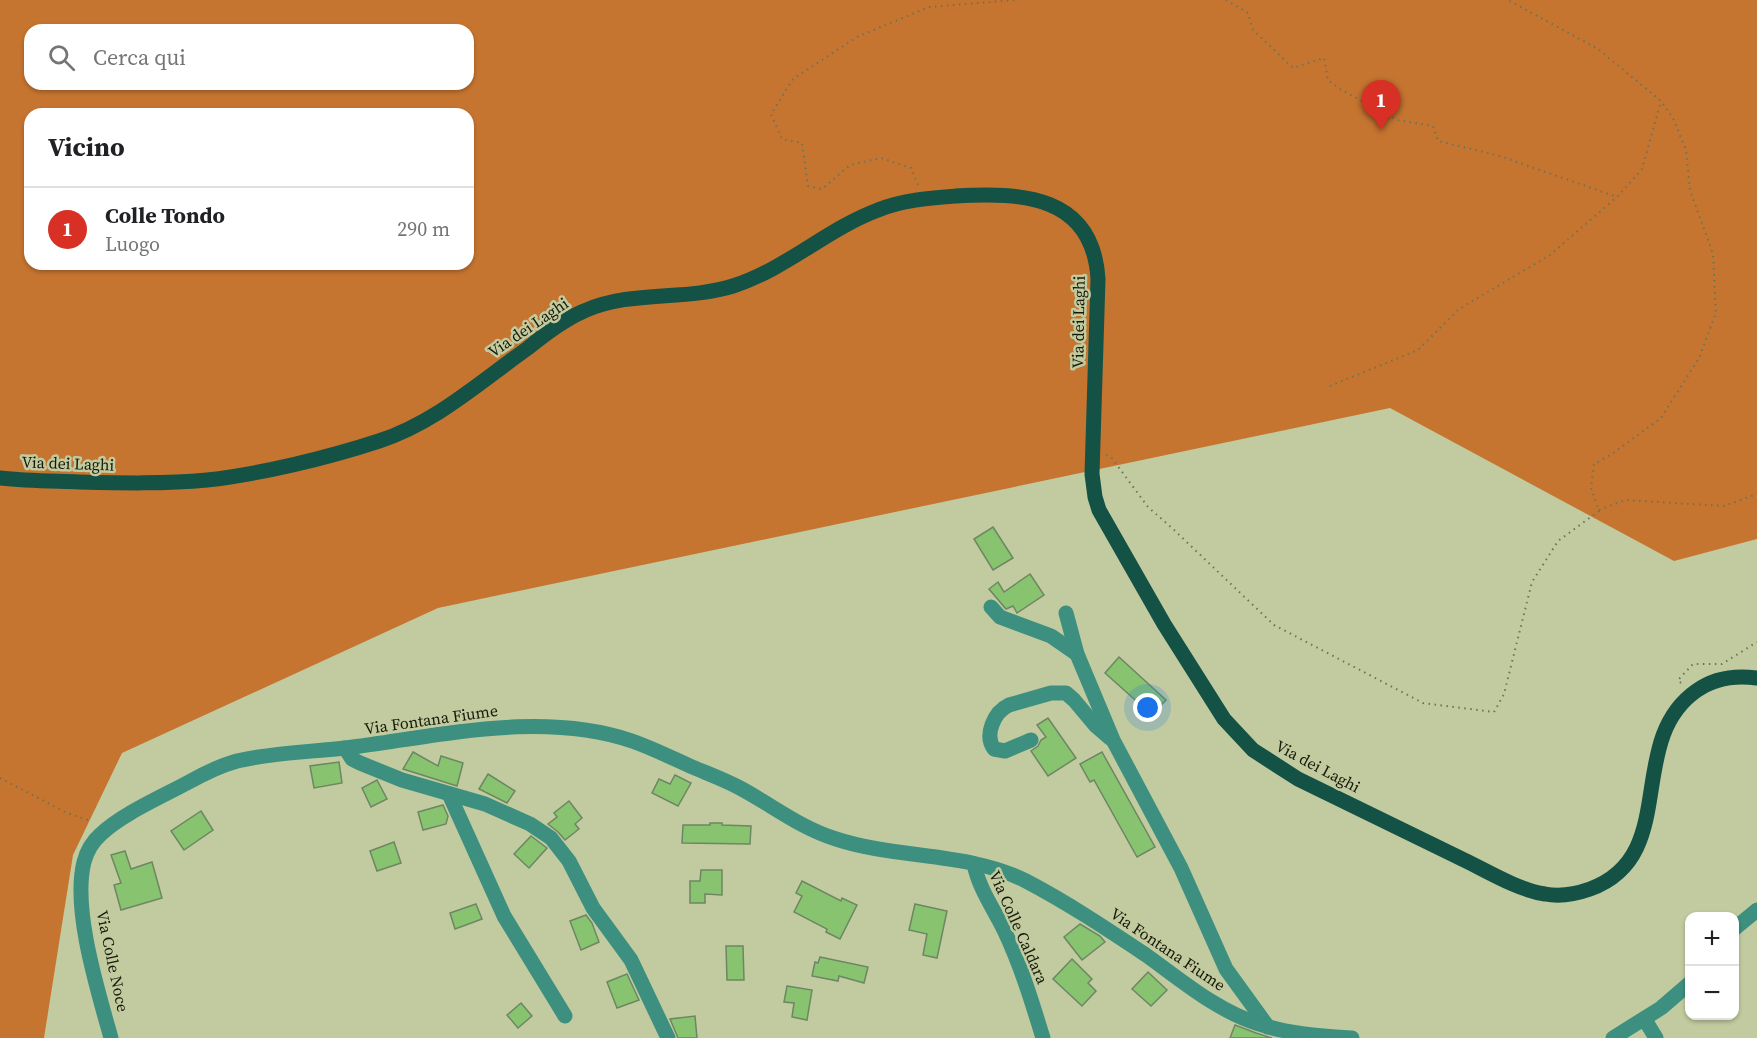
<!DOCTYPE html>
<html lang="it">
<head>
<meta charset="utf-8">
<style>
  body { margin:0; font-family:"Source Serif 4",serif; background:#f6f6f6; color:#202124 }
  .controls { position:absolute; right:18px; bottom:18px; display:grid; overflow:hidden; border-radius:12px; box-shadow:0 2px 4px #0004 }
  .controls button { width:54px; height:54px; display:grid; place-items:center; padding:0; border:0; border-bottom:2px solid #e0e0e0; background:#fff; color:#202124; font:30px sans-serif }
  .you { position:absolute; left:1148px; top:708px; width:21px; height:21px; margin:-15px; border:4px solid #fff; border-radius:50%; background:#1a73e8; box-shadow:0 0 0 9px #1a73e833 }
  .badge { display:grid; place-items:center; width:39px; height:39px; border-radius:50%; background:#d93025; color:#fff; font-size:20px; font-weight:700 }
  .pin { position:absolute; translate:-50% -50px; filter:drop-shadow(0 2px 3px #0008) }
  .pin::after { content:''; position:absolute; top:32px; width:21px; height:18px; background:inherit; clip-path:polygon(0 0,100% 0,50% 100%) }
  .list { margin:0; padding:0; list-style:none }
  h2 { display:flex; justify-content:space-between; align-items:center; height:78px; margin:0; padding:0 24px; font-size:26px }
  h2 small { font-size:20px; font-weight:400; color:#757577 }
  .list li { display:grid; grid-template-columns:39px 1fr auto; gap:18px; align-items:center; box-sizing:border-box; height:84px; padding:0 24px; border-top:2px solid #e0e0e0 }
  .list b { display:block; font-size:22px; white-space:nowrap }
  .list p { margin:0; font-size:20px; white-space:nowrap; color:#757577 }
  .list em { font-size:20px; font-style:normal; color:#757577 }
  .icon { flex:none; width:33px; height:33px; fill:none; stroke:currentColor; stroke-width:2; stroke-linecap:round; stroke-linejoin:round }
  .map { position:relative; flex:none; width:1757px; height:1038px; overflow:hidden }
  .search { position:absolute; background:#fff; box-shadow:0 2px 4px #0004; left:24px; top:24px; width:450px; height:66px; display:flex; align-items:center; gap:15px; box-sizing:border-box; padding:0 21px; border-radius:18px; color:#757577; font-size:22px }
  .panel { position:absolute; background:#fff; box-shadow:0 2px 4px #0004; left:24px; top:108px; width:450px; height:162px; border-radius:18px }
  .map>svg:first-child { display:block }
  .forest { fill:#c67530; fill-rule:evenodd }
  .building { fill:#88c470; stroke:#6d8663; stroke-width:1.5 }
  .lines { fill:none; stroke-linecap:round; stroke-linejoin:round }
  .path { stroke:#6d7355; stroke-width:2; stroke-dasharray:1.5 4.5; stroke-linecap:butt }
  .minor { stroke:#3d907f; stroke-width:15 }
  .major { stroke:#145246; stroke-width:15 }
  .labels { text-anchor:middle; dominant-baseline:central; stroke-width:5; stroke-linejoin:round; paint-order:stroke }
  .street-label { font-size:16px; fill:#161908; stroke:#c2cb9f }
</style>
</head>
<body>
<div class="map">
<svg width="1757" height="1038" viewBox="0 0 1757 1038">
  <rect width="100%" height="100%" fill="#c2cb9f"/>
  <!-- forest -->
  <path class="forest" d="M0,0h1757v539l-83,22 -284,-153 -952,200 -316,145 -49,102 -29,183h-44zM30,30h438v54h-438zM30,114h438v150h-438z"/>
  <!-- building -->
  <g class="building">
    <polygon points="993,527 1013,558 993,570 974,539"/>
    <polygon points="1030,574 1044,595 1017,613 1013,606 1006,609 989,589 998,582 1004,592"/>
    <polygon points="1119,657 1166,700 1152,715 1105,673"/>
    <polygon points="1048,718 1076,758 1048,776 1031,751 1038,746 1041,740 1046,737 1037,725"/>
    <polygon points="413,752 438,766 441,756 463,763 457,786 403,769"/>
    <polygon points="1102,752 1155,847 1137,857 1094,780 1090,782 1080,764"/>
    <polygon points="339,762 342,783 314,788 310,766"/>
    <polygon points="488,774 515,791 507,803 479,789"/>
    <polygon points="675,775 691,783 678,806 652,793 659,779 670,784"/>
    <polygon points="377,780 387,799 371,807 362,788"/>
    <polygon points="569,801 582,818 575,824 579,829 565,840 558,832 548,824 557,817 554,813"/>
    <polygon points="443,805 448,816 446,824 423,830 418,812"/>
    <polygon points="201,811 213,830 184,850 171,831"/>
    <polygon points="710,823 722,823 722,825 751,826 750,844 682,843 683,825 710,825"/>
    <polygon points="531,836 547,848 529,868 514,854"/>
    <polygon points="394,842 401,863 377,871 370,851"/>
    <polygon points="125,851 131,869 152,862 162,898 121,910 114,885 121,883 111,855"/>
    <polygon points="701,870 722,870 722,895 705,894 705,903 690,903 690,881 700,881"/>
    <polygon points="802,881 841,901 842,898 857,905 840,939 826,932 827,929 794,912 802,896 796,893"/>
    <polygon points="476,904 482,919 455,929 450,913"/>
    <polygon points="915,904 947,911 937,958 923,955 927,934 909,930"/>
    <polygon points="586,915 592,923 599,942 581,950 570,921"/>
    <polygon points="1080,924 1100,936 1105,942 1082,960 1064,937"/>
    <polygon points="726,946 743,946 744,980 727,980"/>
    <polygon points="820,957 868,967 864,983 839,976 838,981 812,976 815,962 818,963"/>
    <polygon points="1072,959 1092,979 1088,983 1096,991 1082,1006 1053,979"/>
    <polygon points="1148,972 1167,990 1151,1006 1132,989"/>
    <polygon points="627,974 639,1000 617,1008 607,982"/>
    <polygon points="787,986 812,990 807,1020 792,1017 794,1003 784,1002"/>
    <polygon points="521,1003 532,1016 518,1028 507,1015"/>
    <polygon points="695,1016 697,1038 678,1038 670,1019"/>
    <polygon points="1235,1025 1256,1033 1272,1038 1230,1038"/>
  </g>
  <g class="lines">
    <!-- path -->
    <g class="path">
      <polyline points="1226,0 1248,13 1253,30 1293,68 1324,58 1328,80 1340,89 1397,120 1433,126 1438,141 1500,156 1617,197"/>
      <polyline points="918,185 911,168 881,158 850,165 822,189 808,186 802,143 782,139 771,114 793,79 857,37 929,7 1015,0"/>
      <polyline points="1330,386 1418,350 1459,309 1550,255 1617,197 1642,169 1661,101"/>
      <polyline points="1106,455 1111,457 1148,507 1173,529 1274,625 1423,703 1494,712 1504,694 1532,582 1558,541 1599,511 1591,488 1594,464 1612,454 1661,418 1699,358 1716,313 1713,254 1690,190 1686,150 1673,118 1661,101 1598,49 1508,0"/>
      <polyline points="1599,510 1625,500 1724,506 1757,494"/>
      <polyline points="1681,683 1678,680 1693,664 1722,664 1757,642"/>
      <polyline points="0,778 67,813 91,821"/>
    </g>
    <!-- minor -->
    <g class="minor">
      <polyline points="991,607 1000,617 1051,636 1077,654"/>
      <polyline points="1066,613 1077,654 1113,740 1181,868 1226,969 1268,1027"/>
      <path d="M1031,740l-26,11 -11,-2c-10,-14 0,-37 15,-44l42,-12h15l8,7 21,25 15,13"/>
      <polyline points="345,748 352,759 360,763 402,780 485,804 530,824 551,838 569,861 593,908 631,960 668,1038"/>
      <polyline points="449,794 504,916 565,1016"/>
      <path d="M974,864c5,25 20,45 31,68 16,34 27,70 38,106"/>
      <polyline points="1734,929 1757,910"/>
      <polyline points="1645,1020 1656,1038"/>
      <path d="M111,1038c-13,-47 -39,-129 -27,-176 3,-11 8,-20 16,-27 20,-20 61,-38 87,-52 16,-9 32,-17 50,-22 37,-9 78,-9 116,-14 90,-12 191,-36 279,-6 20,7 38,16 58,25 16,7 33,13 50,22 32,17 60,40 96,51 61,20 133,13 190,42 42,22 81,48 120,74 35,25 71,56 113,69 29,10 62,12 93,14"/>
      <polyline points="1613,1038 1661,1008 1690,983"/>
    </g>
    <!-- major -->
    <path class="major" d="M0,478c26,3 53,3 79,4 43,1 85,2 128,-2 54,-6 120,-22 172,-39 56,-18 101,-59 149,-93 17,-14 35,-28 56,-37 46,-21 101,-10 149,-25 53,-17 94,-57 145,-76 24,-10 52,-12 78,-14 65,-4 137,-1 142,83l-6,195 3,23 4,13 65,114 60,95 29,31 45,29c53,26 107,52 160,78 26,12 59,33 87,37 16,3 31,0 45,-5 91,-33 34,-147 106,-198 18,-13 39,-16 61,-13"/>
  </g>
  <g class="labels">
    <!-- street labels -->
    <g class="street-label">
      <text transform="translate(1078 322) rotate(-89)">Via dei Laghi</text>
      <text transform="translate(528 327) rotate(-34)">Via dei Laghi</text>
      <text transform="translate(68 463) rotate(2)">Via dei Laghi</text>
      <text transform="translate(431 719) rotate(-8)">Via Fontana Fiume</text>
      <text transform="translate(1318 766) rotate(28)">Via dei Laghi</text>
      <text transform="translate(1019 927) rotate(66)">Via Colle Caldara</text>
      <text transform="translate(1168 949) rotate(34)">Via Fontana Fiume</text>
      <text transform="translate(113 961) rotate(78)">Via Colle Noce</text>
    </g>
  </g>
</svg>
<div class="controls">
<button>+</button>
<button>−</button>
</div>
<div class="you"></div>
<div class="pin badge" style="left:1381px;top:130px">1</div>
<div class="search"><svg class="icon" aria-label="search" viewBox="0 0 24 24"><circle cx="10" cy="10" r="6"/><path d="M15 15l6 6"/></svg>Cerca qui</div>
<section class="panel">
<h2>Vicino<small></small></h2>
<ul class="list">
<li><span class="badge">1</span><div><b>Colle Tondo</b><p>Luogo</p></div><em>290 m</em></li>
</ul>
</section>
</div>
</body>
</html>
